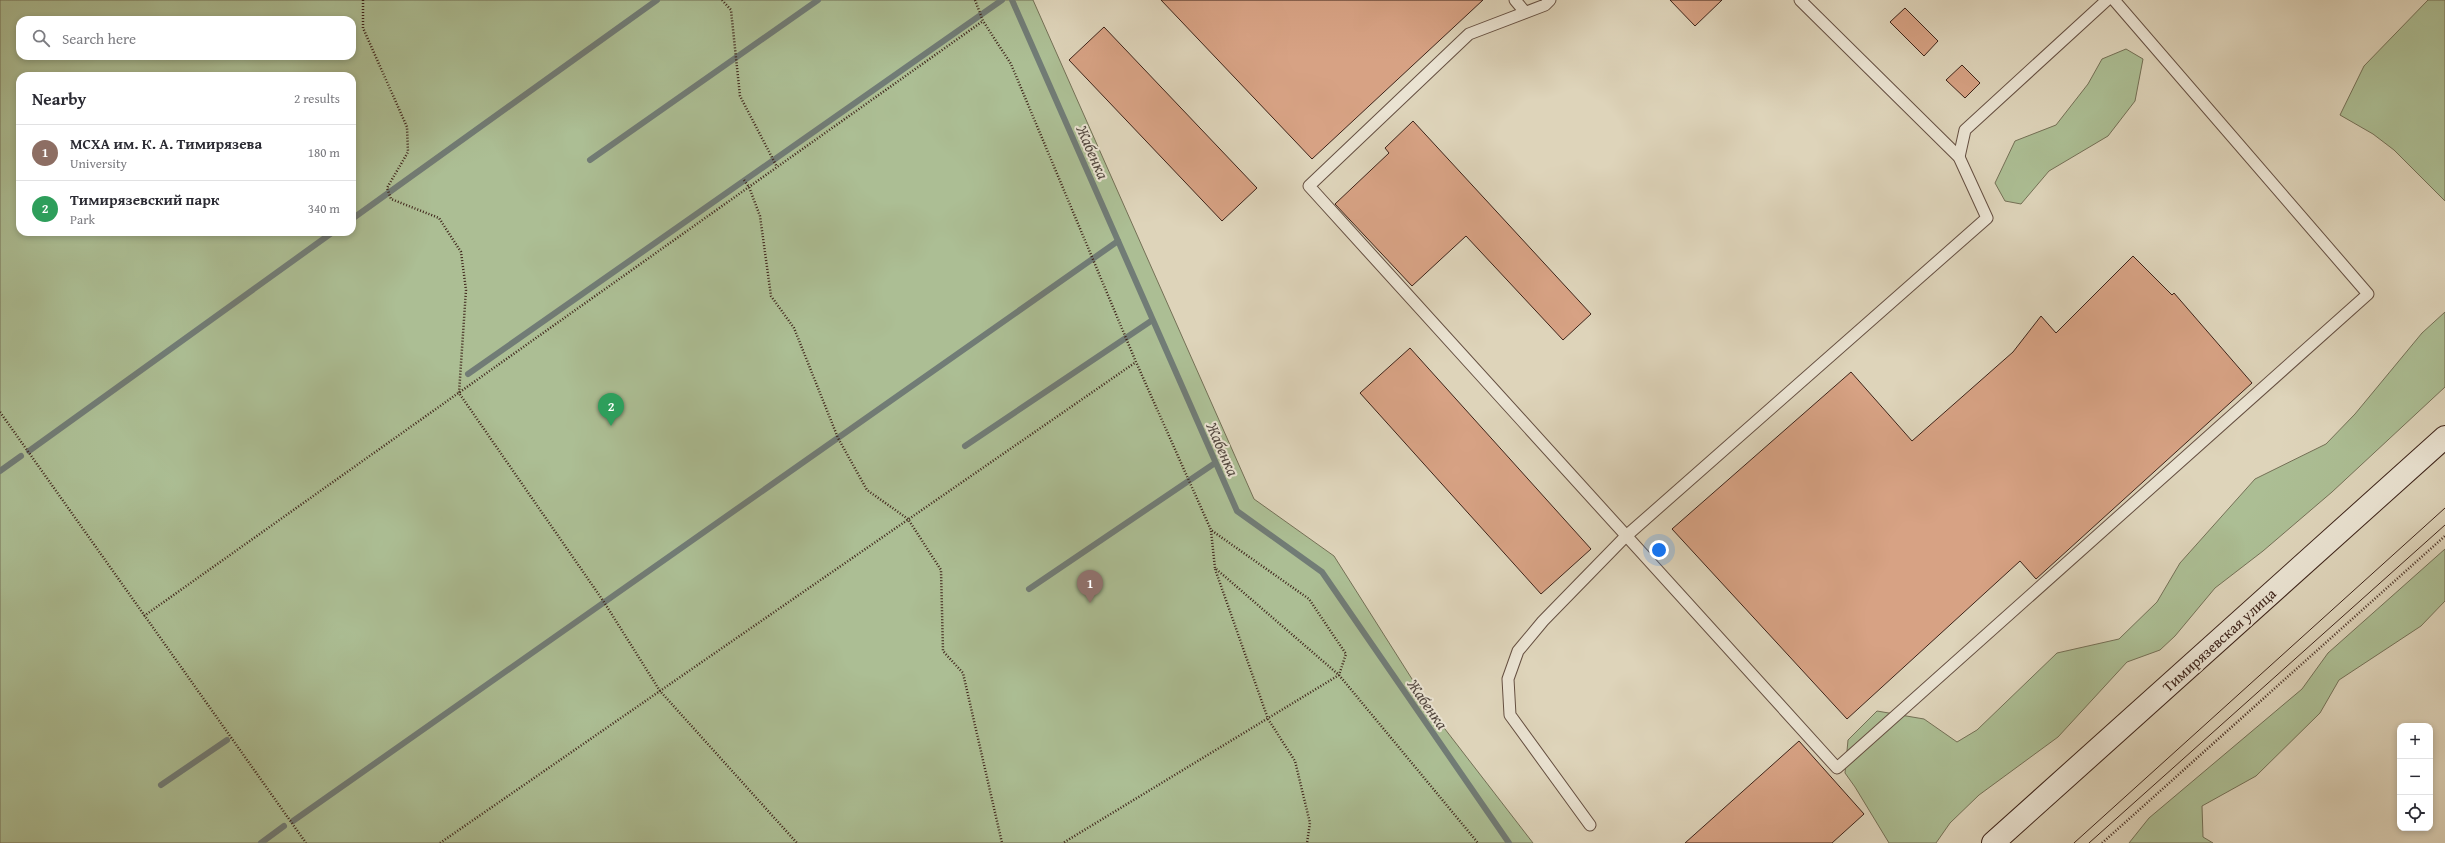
<!DOCTYPE html>
<html lang="en">
<head>
<meta charset="utf-8">
<style>
  body { margin:0; font-family:"Gentium Book Plus",serif; background:#f2f2f3; color:#2b2b33 }
  .controls { position:absolute; right:12px; bottom:12px; display:grid; overflow:hidden; border-radius:8px; box-shadow:0 2px 6px #0003 }
  .controls button { width:36px; height:36px; display:grid; place-items:center; padding:0; border:0; border-bottom:1px solid #e1e1e2; background:#fff; color:#2b2b33; font:20px sans-serif }
  .you { position:absolute; left:1659px; top:550px; width:14px; height:14px; margin:-10px; border:3px solid #fff; border-radius:50%; background:#1a73e8; box-shadow:0 0 0 6px #1a73e833 }
  .badge { display:grid; place-items:center; width:26px; height:26px; border-radius:50%; background:#8f2418; color:#fff; font-size:13px; font-weight:700 }
  .pin { position:absolute; translate:-50% -33px; filter:drop-shadow(0 1px 2px #0008) }
  .pin::after { content:''; position:absolute; top:21px; width:14px; height:12px; background:inherit; clip-path:polygon(0 0,100% 0,50% 100%) }
  .list { margin:0; padding:0; list-style:none }
  h2 { display:flex; justify-content:space-between; align-items:center; height:52px; margin:0; padding:0 16px; font-size:17px }
  h2 small { font-size:13px; font-weight:400; color:#7c7c81 }
  .list li { display:grid; grid-template-columns:26px 1fr auto; gap:12px; align-items:center; box-sizing:border-box; height:56px; padding:0 16px; border-top:1px solid #e1e1e2 }
  .list b { display:block; font-size:15px; white-space:nowrap }
  .list p { margin:0; font-size:13px; white-space:nowrap; color:#7c7c81 }
  .list em { font-size:13px; font-style:normal; color:#7c7c81 }
  .icon { flex:none; width:22px; height:22px; fill:none; stroke:currentColor; stroke-width:2; stroke-linecap:round; stroke-linejoin:round }
  .map { position:relative; flex:none; width:2445px; height:843px; overflow:hidden }
  .search { position:absolute; background:#fff; box-shadow:0 2px 6px #0003; left:16px; top:16px; width:340px; height:44px; display:flex; align-items:center; gap:10px; box-sizing:border-box; padding:0 14px; border-radius:12px; color:#7c7c81; font-size:15px }
  .panel { position:absolute; background:#fff; box-shadow:0 2px 6px #0003; left:16px; top:72px; width:340px; height:164px; border-radius:12px }
  .map>svg:first-child { display:block }
  .green { fill:#acbe94; stroke:#747056; fill-rule:evenodd }
  .lines { fill:none; stroke-linecap:round; stroke-linejoin:round }
  .stream { stroke:#717c76; stroke-width:6 }
  .building { fill:#d7a284; stroke:#3d2319 }
  .service-casing { stroke:#654f41; stroke-width:13 }
  .secondary-casing { stroke:#3d2319; stroke-width:24 }
  .path { stroke:#3d2319; stroke-width:2.5; stroke-dasharray:1 2; stroke-linecap:butt }
  .service { stroke:#eae3d2; stroke-width:11 }
  .secondary { stroke:#eae3d2; stroke-width:22 }
  .tram { stroke:#3d2319; stroke-width:1 }
  .labels { text-anchor:middle; dominant-baseline:central; stroke-width:4; stroke-linejoin:round; paint-order:stroke }
  .street-label { font-size:15px; fill:#3d2319; stroke:#eae3d2 }
  .water-label { font-size:16px; font-style:italic; fill:#534840; stroke:#eae3d2 }
</style>
</head>
<body>
<div class="map">
<svg width="2445" height="843" viewBox="0 0 2445 843">
  <rect width="100%" height="100%" fill="#ded4ba"/>
  <filter id="stains"><feTurbulence type="fractalNoise" baseFrequency=".005" numOctaves="4"/><feColorMatrix values="0 0 0 0 .2 0 0 0 0 .09 0 0 0 0 .02 0 0 0 .5 -.17"/></filter>
  <radialGradient id="worn" r=".72"><stop offset=".6" stop-color="#630" stop-opacity="0"/><stop offset="1" stop-color="#630" stop-opacity=".3"/></radialGradient>
  <!-- green -->
  <g class="green">
    <path d="M0,0h1033l221,499 80,57 104,164 95,123h-1533zM20,20h332v36h-332zM20,76h332v156h-332z"/>
    <polygon points="2428,0 2445,0 2445,201 2394,150 2373,134 2340,115 2364,66"/>
    <polygon points="2126,49 2143,59 2135,101 2108,136 2049,171 2021,204 2005,201 1995,183 2015,141 2056,125 2088,84 2102,59"/>
    <polygon points="2445,312 2445,387 2332,492 2263,551 2215,588 2175,636 2160,650 2127,662 2058,737 1979,795 1950,823 1936,843 1889,843 1855,787 1845,773 1848,740 1877,711 1924,719 1957,742 1977,730 2057,653 2119,639 2157,602 2180,563 2255,479 2326,444 2355,414 2422,333"/>
    <polygon points="2445,549 2445,601 2421,626 2339,680 2320,713 2256,776 2202,806 2203,837 2213,843 2129,843 2149,818 2302,689 2328,653"/>
  </g>
  <g class="lines">
    <!-- stream -->
    <g class="stream">
      <polyline points="1012,0 1237,511 1322,572 1509,843"/>
      <polyline points="590,160 818,0"/>
      <polyline points="352,219 657,0"/>
      <polyline points="468,374 1002,0"/>
      <polyline points="965,446 1151,321"/>
      <polyline points="29,451 333,232"/>
      <polyline points="0,471 21,456"/>
      <polyline points="1029,589 1215,463"/>
      <polyline points="161,785 227,740"/>
      <polyline points="293,821 1118,241"/>
      <polyline points="261,843 284,826"/>
    </g>
  </g>
  <!-- building -->
  <g class="building">
    <polygon points="1161,0 1483,0 1312,159"/>
    <polygon points="1670,0 1722,0 1695,26"/>
    <polygon points="1905,8 1938,41 1924,56 1890,22"/>
    <polygon points="1104,27 1257,188 1222,221 1069,60"/>
    <polygon points="1962,65 1980,83 1965,98 1946,80"/>
    <polygon points="1413,121 1591,314 1563,340 1466,236 1412,286 1335,204 1389,153 1385,148"/>
    <polygon points="2133,256 2172,295 2174,293 2252,383 2036,579 2020,561 1847,719 1672,529 1851,372 1912,441 2013,352 2041,316 2056,333"/>
    <polygon points="1410,348 1591,549 1541,594 1360,393"/>
    <polygon points="1799,741 1864,814 1832,843 1685,843"/>
  </g>
  <g class="lines">
    <!-- service casing -->
    <g class="service-casing">
      <g id="service">
        <polyline points="1515,0 1525,12"/>
        <polyline points="1550,0 1545,5 1469,34 1309,186 1837,768 2368,294 2114,0"/>
        <polyline points="1959,157 1965,130 2107,0"/>
        <polyline points="1590,825 1510,715 1508,679 1518,651 1543,621 1625,537 1987,218 1959,157 1800,0"/>
      </g>
    </g>
    <!-- secondary casing -->
    <g class="secondary-casing">
      <polyline id="secondary" points="1993,843 2445,437"/>
    </g>
    <!-- path -->
    <g class="path">
      <polyline points="363,0 363,28 407,127 408,152 387,188 391,199 439,218 461,252 466,290 459,393 604,602 660,691 797,843"/>
      <polyline points="722,0 731,10 740,96 777,167"/>
      <polyline points="975,0 983,21 1011,64 1136,362 1211,530 1309,599 1346,654 1339,675 1063,843"/>
      <polyline points="744,180 749,187 760,216 771,296 794,328 838,438 867,490 908,519 941,570 943,651 963,673 1002,843"/>
      <polyline points="0,412 306,843"/>
      <polyline points="1211,531 1215,568 1339,675 1478,843"/>
      <polyline points="1215,569 1268,719 1295,761 1310,823 1307,843"/>
      <polyline points="144,616 983,21"/>
      <polyline points="440,843 1136,362"/>
      <polyline points="2102,843 2445,536"/>
    </g>
    <!-- service -->
    <use href="#service" class="service"/>
    <!-- secondary -->
    <use href="#secondary" class="secondary"/>
    <!-- tram -->
    <g class="tram">
      <polyline points="2074,843 2445,508"/>
      <polyline points="2089,843 2445,525"/>
    </g>
  </g>
  <g class="labels">
    <!-- street labels -->
    <g class="street-label">
      <text transform="translate(2219 640) rotate(-42)">Тимирязевская улица</text>
    </g>
    <!-- water labels -->
    <g class="water-label">
      <text transform="translate(1093 152) rotate(66)">Жабенка</text>
      <text transform="translate(1223 449) rotate(66)">Жабенка</text>
      <text transform="translate(1428 704) rotate(55)">Жабенка</text>
    </g>
  </g>
  <rect width="100%" height="100%" filter="url(#stains)"/>
  <rect width="100%" height="100%" fill="url(#worn)"/>
</svg>
<div class="controls">
<button>+</button>
<button>−</button>
<button><svg class="icon" aria-label="locate" viewBox="0 0 24 24"><circle cx="12" cy="12" r="6"/><path d="M12 2v4M12 18v4M2 12h4M18 12h4"/></svg></button>
</div>
<div class="you"></div>
<div class="pin badge" style="left:1090px;top:603px;background:#8d6e63">1</div>
<div class="pin badge" style="left:611px;top:426px;background:#2e9e5b">2</div>
<div class="search"><svg class="icon" aria-label="search" viewBox="0 0 24 24"><circle cx="10" cy="10" r="6"/><path d="M15 15l6 6"/></svg>Search here</div>
<section class="panel">
<h2>Nearby<small>2 results</small></h2>
<ul class="list">
<li><span class="badge" style="background:#8d6e63">1</span><div><b>МСХА им. К. А. Тимирязева</b><p>University</p></div><em>180 m</em></li>
<li><span class="badge" style="background:#2e9e5b">2</span><div><b>Тимирязевский парк</b><p>Park</p></div><em>340 m</em></li>
</ul>
</section>
</div>
</body>
</html>
